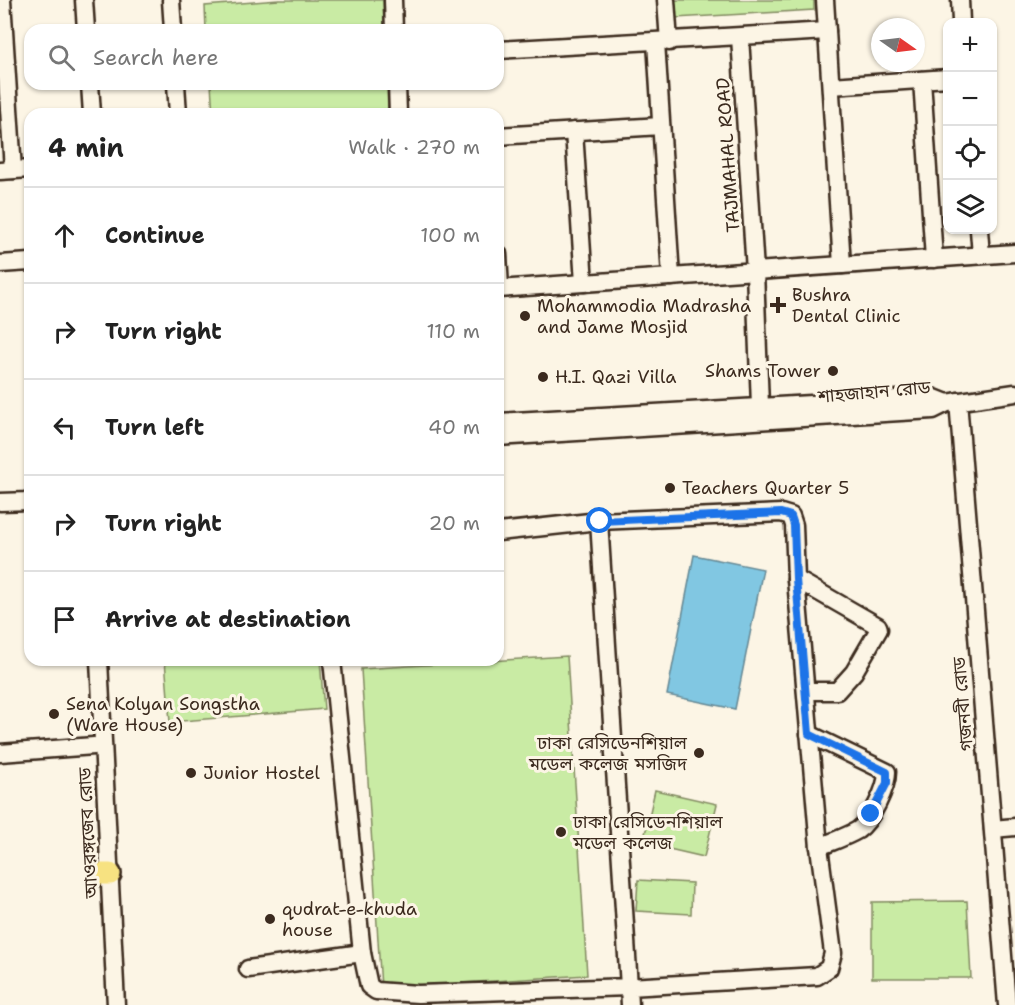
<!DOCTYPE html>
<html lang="en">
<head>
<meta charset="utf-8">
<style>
  body { margin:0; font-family:"Shantell Sans","Noto Sans Bengali",sans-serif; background:#f6f6f6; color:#222 }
  .controls { position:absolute; right:18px; top:18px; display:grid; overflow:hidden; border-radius:12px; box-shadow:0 2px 4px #0004 }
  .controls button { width:54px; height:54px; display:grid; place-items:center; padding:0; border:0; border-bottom:2px solid #e0e0e0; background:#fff; color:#222; font:30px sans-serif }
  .compass { position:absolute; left:871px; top:18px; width:54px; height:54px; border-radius:50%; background:#fff; box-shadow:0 2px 4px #0004; rotate:104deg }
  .stop { position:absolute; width:18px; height:18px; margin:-14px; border:4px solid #1a73e8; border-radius:50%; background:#fff }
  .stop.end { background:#1a73e8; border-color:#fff; box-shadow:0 2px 6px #0008 }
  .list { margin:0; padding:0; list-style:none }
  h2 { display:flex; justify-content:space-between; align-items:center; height:78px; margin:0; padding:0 24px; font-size:26px }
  h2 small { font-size:20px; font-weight:400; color:#767676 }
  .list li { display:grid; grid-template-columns:39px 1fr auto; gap:18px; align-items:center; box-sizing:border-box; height:96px; padding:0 24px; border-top:2px solid #e0e0e0 }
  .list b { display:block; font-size:22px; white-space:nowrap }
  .list em { font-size:20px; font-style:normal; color:#767676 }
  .icon { flex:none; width:33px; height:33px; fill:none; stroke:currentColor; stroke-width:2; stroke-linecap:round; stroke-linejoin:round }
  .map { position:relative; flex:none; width:1015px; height:1005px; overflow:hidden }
  .search { position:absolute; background:#fff; box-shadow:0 2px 4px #0004; left:24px; top:24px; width:480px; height:66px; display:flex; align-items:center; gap:15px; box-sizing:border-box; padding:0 21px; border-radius:18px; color:#767676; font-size:22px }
  .panel { position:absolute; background:#fff; box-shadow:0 2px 4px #0004; left:24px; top:108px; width:480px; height:558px; border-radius:18px }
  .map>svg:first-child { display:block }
  .green { fill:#c9eba4; stroke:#828a61; stroke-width:1.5 }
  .water { fill:#81c7e2; stroke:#658894; stroke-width:1.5 }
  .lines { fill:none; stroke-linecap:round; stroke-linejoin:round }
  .minor-casing { stroke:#3b2a1e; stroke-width:21 }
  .major-casing { stroke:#3b2a1e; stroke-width:26 }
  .minor { stroke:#fcf5e5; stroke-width:16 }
  .major { stroke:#f7e281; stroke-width:21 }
  .route { stroke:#1a73e8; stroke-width:8 }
  .poi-dot { fill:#3b2a1e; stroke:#fcf5e5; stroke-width:2 }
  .labels { text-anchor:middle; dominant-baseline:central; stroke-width:6; stroke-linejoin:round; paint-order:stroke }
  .street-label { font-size:18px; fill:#3b2a1e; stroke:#fcf5e5 }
  .poi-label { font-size:18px; fill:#3b2a1e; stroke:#fcf5e5; text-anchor:start }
</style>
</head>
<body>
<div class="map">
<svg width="1015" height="1005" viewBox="0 0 1015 1005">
  <rect width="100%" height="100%" fill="#fcf5e5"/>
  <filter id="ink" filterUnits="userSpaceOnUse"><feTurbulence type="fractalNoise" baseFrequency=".0167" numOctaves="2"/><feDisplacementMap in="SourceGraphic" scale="12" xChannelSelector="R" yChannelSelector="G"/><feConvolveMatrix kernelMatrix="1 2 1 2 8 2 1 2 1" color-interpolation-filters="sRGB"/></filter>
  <g filter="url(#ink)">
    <!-- green -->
    <g class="green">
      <polygon points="279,0 383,0 384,30 206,30 205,6"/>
      <polygon points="675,0 814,0 814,10 675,18"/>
      <polygon points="211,84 387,84 388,114 213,114"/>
      <polygon points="567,656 587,975 381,988 361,669"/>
      <polygon points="165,660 320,660 324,709 170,722"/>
      <polygon points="655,790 717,804 704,857 643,843"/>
      <polygon points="638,880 692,883 691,914 636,911"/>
      <polygon points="967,901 971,978 872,978 872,902"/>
    </g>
    <!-- water -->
    <polygon class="water" points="694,555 763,569 735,709 667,695"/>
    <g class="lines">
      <!-- minor casing -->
      <g class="minor-casing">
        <g id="minor">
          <polyline points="2,0 13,170"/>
          <polyline points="84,0 86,30"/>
          <polyline points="171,0 173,30"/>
          <polyline points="393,0 394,30"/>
          <polyline points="666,0 669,42"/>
          <polyline points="825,0 842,265"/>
          <polyline points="960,0 961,22"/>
          <polyline points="740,37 755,271 760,406"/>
          <polyline points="656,42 671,277"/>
          <polyline points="498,50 827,31"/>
          <polyline points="922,80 934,259"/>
          <polyline points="90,84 92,114"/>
          <polyline points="176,84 178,114"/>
          <polyline points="397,84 398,114"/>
          <polyline points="831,86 948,78"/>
          <polyline points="574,131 584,283"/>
          <polyline points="498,136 661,126"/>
          <polyline points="0,171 30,169"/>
          <polyline points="979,230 981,255"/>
          <polyline points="498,254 500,288"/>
          <polyline points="0,264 30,262"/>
          <polyline points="498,289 1015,253"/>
          <polyline points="958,401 1007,1005"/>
          <polyline points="498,422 932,397 947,403"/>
          <polyline points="498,437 933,410 947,403 1015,393"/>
          <polyline points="0,502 30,501"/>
          <polyline points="498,532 599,521 781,513 791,516 794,525 796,579 819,847 833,953 829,968 817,976 629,987 630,1005"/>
          <polyline points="796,579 878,626 879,629 854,672 837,691 806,691"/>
          <polyline points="99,660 116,1005"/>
          <polyline points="332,660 362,953 369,986 376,991 418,994 629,987 599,521"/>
          <path d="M809,734l78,38c0,16 -16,49 -29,58 -12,7 -27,12 -39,17"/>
          <polyline points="0,753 94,746"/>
          <polyline points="993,829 1015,827"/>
          <polyline points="248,969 362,953"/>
        </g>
      </g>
      <!-- major casing -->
      <g class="major-casing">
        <polyline id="major" points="100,874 110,874"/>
      </g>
      <!-- minor -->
      <use href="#minor" class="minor"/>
      <!-- major -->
      <use href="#major" class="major"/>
    </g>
  </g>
  <g class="lines" filter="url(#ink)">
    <!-- route -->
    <polyline class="route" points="600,521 781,513 791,516 794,525 796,579 809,734 887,772 887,783 871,814"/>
  </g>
  <!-- markers -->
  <g class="poi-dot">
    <path d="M775 296h6v6h6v6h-6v6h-6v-6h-6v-6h6z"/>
    <circle cx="525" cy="316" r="6"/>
    <circle cx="833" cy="371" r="6"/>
    <circle cx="543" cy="377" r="6"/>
    <circle cx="670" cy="488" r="6"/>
    <circle cx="54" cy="714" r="6"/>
    <circle cx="699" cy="753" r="6"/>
    <circle cx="191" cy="773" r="6"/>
    <circle cx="561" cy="832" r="6"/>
    <circle cx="270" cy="919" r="6"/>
  </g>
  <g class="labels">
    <!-- street labels -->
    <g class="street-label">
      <text transform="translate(728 155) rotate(-94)">TAJMAHAL ROAD</text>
      <text transform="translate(874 392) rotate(-5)">শাহজাহান রোড</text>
      <text transform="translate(963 704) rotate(-95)">গজনবী রোড</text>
      <text transform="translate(88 833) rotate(-93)">আওরঙ্গজেব রোড</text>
    </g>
    <!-- poi labels -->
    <g class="poi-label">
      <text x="792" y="295">Bushra<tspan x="792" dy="21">Dental Clinic</tspan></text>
      <text x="537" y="306">Mohammodia Madrasha<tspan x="537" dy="21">and Jame Mosjid</tspan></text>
      <text x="821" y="371" text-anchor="end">Shams Tower</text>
      <text x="555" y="377">H.I. Qazi Villa</text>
      <text x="682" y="488">Teachers Quarter 5</text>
      <text x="66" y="704">Sena Kolyan Songstha<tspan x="66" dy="21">(Ware House)</tspan></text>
      <text x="687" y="743" text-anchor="end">ঢাকা রেসিডেনশিয়াল<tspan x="687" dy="21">মডেল কলেজ মসজিদ</tspan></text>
      <text x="203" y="773">Junior Hostel</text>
      <text x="573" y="822">ঢাকা রেসিডেনশিয়াল<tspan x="573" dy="21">মডেল কলেজ</tspan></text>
      <text x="282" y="909">qudrat-e-khuda<tspan x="282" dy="21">house</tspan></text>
    </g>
  </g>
</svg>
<div class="controls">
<button>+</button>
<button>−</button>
<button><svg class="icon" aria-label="locate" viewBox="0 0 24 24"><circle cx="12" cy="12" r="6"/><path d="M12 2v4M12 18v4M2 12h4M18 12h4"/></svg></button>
<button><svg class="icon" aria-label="layers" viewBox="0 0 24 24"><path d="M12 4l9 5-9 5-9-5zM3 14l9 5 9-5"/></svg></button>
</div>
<svg class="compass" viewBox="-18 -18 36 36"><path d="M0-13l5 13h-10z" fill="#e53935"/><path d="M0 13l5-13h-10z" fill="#767676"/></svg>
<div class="stop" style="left:600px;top:521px"></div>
<div class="stop end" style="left:871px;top:814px"></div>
<div class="search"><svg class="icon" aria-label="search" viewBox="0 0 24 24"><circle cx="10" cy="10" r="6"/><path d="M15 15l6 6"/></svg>Search here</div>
<section class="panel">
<h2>4 min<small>Walk · 270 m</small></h2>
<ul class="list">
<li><svg class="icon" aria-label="ahead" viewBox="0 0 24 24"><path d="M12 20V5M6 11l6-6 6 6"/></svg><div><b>Continue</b></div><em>100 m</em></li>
<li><svg class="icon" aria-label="right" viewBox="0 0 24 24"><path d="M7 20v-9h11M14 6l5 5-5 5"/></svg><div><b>Turn right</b></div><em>110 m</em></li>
<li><svg class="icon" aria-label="left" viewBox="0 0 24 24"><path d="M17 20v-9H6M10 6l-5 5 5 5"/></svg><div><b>Turn left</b></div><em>40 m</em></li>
<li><svg class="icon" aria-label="right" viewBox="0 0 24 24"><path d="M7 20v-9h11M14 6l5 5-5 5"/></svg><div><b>Turn right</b></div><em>20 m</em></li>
<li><svg class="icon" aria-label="arrive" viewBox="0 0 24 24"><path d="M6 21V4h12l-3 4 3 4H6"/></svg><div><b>Arrive at destination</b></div></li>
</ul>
</section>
</div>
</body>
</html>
